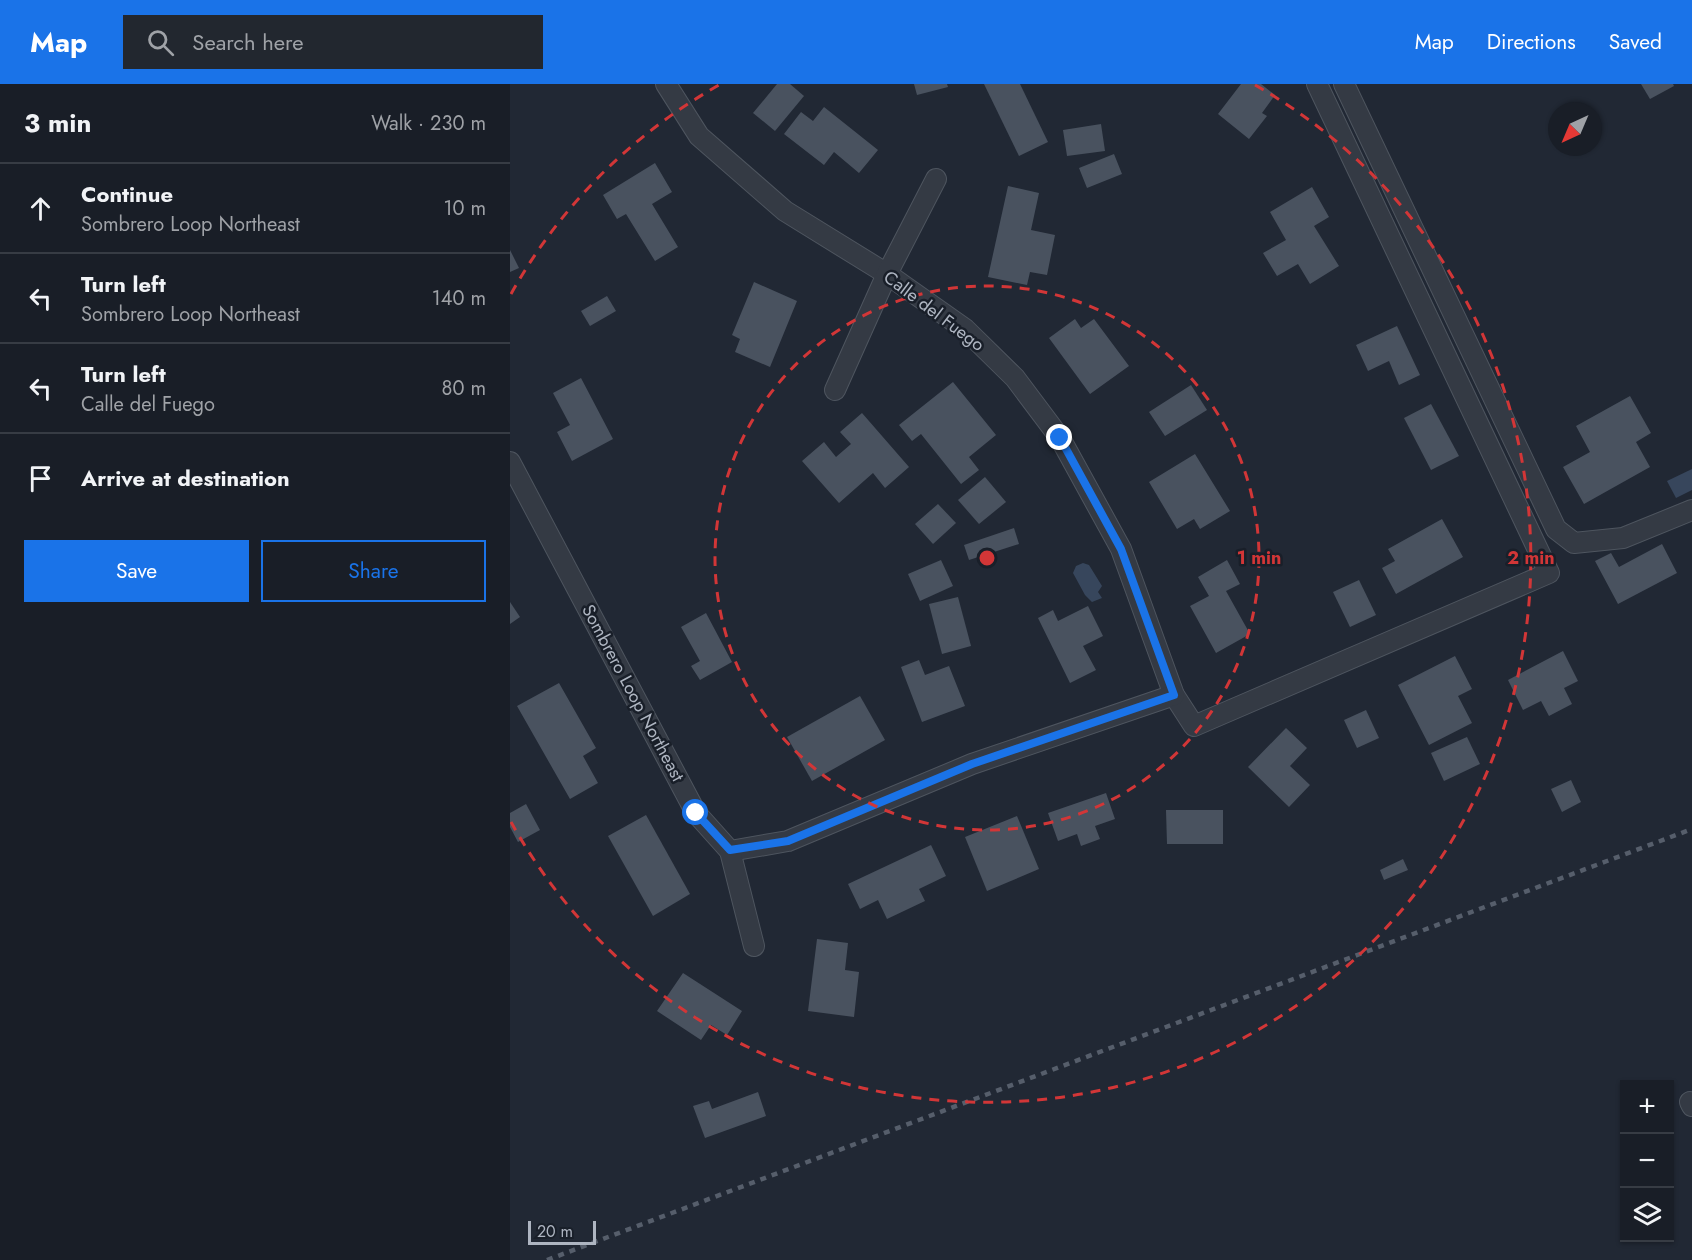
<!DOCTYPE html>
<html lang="en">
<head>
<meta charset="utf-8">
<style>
  body { margin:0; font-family:Jost,sans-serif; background:#22272f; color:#f1f3f6 }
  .controls { position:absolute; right:18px; bottom:18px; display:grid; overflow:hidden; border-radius:0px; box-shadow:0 2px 4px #0004 }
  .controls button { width:54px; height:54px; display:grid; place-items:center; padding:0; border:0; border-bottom:2px solid #373c44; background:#191e27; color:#f1f3f6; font:30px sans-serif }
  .compass { position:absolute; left:1038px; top:18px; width:54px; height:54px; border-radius:50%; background:#191e27; box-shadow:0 2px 4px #0004; rotate:224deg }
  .scale { position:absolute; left:18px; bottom:15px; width:68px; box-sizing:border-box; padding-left:6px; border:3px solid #aeb5c1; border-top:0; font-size:16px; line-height:21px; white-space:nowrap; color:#aeb5c1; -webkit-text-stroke:4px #191f29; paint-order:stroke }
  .stop { position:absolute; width:18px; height:18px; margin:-14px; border:4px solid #1a73e8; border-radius:50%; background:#fff }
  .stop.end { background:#1a73e8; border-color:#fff; box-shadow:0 2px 6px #0008 }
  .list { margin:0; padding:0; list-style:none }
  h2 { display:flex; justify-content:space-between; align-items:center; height:78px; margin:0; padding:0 24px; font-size:26px }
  h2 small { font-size:20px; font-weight:400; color:#9fa2a7 }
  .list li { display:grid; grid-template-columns:39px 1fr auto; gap:18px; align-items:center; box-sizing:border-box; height:90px; padding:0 24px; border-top:2px solid #373c44 }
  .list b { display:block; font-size:22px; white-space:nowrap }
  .list p { margin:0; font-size:20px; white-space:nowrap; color:#9fa2a7 }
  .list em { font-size:20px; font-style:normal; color:#9fa2a7 }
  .actions { display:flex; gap:12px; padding:18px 24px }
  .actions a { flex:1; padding:14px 0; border:2px solid #1a73e8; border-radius:0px; text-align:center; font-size:21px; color:#1a73e8 }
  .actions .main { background:#1a73e8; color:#fff }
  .icon { flex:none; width:33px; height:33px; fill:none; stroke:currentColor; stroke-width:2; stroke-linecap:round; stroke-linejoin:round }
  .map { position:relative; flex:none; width:1182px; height:1176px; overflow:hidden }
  header { display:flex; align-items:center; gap:36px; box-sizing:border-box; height:84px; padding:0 30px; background:#1a73e8; color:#fff }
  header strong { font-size:28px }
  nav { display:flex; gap:33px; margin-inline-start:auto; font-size:21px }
  .search { width:420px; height:54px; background:#22272f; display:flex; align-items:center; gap:15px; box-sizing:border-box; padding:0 21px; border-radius:0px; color:#9fa2a7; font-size:22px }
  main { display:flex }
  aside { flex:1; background:#191e27 }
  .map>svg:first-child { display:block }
  .water { fill:#37465c }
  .building { fill:#49525f }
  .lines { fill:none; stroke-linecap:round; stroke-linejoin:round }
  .minor-casing { stroke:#4e555f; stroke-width:22 }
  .minor { stroke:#343a44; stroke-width:20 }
  .rail { stroke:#565e6b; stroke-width:4.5; stroke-dasharray:6 6; stroke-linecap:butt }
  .route { stroke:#1a73e8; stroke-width:8 }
  .ring { fill:none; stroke:#d23637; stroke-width:3; stroke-dasharray:10 8 }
  .labels { text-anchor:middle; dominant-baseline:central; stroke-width:5; stroke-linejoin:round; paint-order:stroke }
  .street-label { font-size:18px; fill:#aeb5c1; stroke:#191f29 }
  .centre { fill:#d23637; stroke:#191f29; stroke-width:3 }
  .ring-label { font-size:18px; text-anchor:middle; font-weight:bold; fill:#d23637; stroke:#191f29; stroke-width:5; stroke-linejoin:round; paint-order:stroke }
</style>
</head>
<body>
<header>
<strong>Map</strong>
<div class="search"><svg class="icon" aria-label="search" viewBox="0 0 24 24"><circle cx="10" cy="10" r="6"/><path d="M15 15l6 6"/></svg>Search here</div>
<nav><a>Map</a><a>Directions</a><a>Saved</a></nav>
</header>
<main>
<aside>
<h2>3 min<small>Walk · 230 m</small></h2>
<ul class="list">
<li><svg class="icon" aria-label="ahead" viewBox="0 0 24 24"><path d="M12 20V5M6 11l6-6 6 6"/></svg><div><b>Continue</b><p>Sombrero Loop Northeast</p></div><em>10 m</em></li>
<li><svg class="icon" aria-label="left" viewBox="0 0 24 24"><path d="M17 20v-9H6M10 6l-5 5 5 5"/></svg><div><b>Turn left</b><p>Sombrero Loop Northeast</p></div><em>140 m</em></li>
<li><svg class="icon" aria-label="left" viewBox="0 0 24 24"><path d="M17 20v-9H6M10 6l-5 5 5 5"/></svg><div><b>Turn left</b><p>Calle del Fuego</p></div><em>80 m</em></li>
<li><svg class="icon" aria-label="arrive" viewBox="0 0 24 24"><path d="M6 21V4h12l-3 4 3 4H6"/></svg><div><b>Arrive at destination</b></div></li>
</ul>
<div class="actions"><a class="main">Save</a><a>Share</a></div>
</aside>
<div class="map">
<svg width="1182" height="1176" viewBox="0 0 1182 1176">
  <rect width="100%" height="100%" fill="#212834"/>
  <!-- water -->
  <g class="water">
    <polygon points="1182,385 1182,406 1166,414 1157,397"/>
    <polygon points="573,479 579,481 592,502 588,508 592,514 582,518 575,511 563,489 566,482"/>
  </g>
  <!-- building -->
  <g class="building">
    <polygon points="267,0 280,0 294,12 265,47 243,29"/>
    <polygon points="404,0 437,0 438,3 407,11"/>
    <polygon points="474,0 510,0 538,58 509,72"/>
    <polygon points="731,0 751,0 765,11 752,29 757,32 739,55 708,30"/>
    <polygon points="1131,0 1163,0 1164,2 1140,15"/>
    <polygon points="314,23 368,66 349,89 324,68 314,81 274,50 291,28 303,37"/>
    <polygon points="591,40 595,67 557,72 553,46"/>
    <polygon points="604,70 612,90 577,104 569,84"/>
    <polygon points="145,79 162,108 142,120 168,163 145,177 116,130 107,135 93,111"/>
    <polygon points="498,102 529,109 521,146 545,151 537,191 520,188 517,201 478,193"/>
    <polygon points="802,103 819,133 804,142 829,182 800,200 788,180 767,192 753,169 776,156 760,128"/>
    <polygon points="0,166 9,184 0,188"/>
    <polygon points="244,198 287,217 260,283 225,268 230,255 222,251"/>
    <polygon points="97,212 106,227 80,242 71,227"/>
    <polygon points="565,235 571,244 584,235 619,282 580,310 539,254"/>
    <polygon points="887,242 910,291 889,301 879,277 858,287 846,261"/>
    <polygon points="71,294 103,355 62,377 47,348 60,341 43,309"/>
    <polygon points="443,298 486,351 459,373 469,386 451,400 411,350 402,357 389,341"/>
    <polygon points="681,301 697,326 655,352 639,328"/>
    <polygon points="1120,312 1141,349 1126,358 1140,383 1074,420 1053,383 1080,368 1066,342"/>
    <polygon points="921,320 949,372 921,386 894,334"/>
    <polygon points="352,329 399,383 375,404 363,389 329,419 292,377 314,358 326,373 341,360 330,348"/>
    <polygon points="685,370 720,427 690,445 684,435 667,445 639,398"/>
    <polygon points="475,393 496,418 469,440 448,416"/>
    <polygon points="428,420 446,439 423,460 405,440"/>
    <polygon points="932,435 953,473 886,510 872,484 885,477 878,465"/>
    <polygon points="504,444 509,460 459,476 454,461"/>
    <polygon points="1152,460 1167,489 1108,520 1085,477 1101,469 1109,483"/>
    <polygon points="431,476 443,502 410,517 398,490"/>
    <polygon points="717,476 730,500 716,507 740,550 706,569 680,522 699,512 688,493"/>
    <polygon points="849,496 866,531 840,543 823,508"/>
    <polygon points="448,513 461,562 432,570 419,520"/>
    <polygon points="0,518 10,533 0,540"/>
    <polygon points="578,522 593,552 573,562 586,586 560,599 528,534 543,526 548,537"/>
    <polygon points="196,529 222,578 190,596 181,582 190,577 171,543"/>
    <polygon points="1053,567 1068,597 1054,604 1062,620 1039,632 1031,617 1013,626 998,596"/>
    <polygon points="945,572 962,605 948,612 962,639 919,661 888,601"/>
    <polygon points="409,576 415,591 439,582 455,622 412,638 391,583"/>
    <polygon points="49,599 86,664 73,672 88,699 60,715 7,622"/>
    <polygon points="350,612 375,656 302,697 277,653"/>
    <polygon points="856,626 869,654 847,664 834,636"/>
    <polygon points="776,644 797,664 780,682 800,701 779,723 738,683"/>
    <polygon points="957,653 970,680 934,697 921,669"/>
    <polygon points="1061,696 1071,718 1052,728 1041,705"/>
    <polygon points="596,709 605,735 585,742 590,755 571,762 567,750 548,757 538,729"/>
    <polygon points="16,720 30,746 8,758 0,743 0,729"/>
    <polygon points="656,726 713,726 713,760 657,760"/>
    <polygon points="136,731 180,810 143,832 98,752"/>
    <polygon points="507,732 529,785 477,807 455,753"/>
    <polygon points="421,761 436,792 409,805 415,817 377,835 368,816 350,825 338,800"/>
    <polygon points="893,775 898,786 874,796 870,786"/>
    <polygon points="307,855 338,859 335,886 349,888 344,933 298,927"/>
    <polygon points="173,889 232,927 217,951 201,941 191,956 147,927"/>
    <polygon points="248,1008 256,1032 195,1054 183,1022 199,1017 202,1025"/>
  </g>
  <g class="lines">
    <!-- minor casing -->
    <g class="minor-casing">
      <g id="minor">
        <polyline points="156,0 189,52 275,127 377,190 455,245 505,294 550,354 611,465 664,611 684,642 1039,489 807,0"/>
        <polyline points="834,0 1046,445 1064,459 1113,454 1182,426"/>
        <polyline points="325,306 377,190 426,95"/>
        <polyline points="0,378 186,729 220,767 278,757 462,680 664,611"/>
        <polyline points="220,767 244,862"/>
        <polyline points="1180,1018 1182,1022"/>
      </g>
    </g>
    <!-- minor -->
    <use href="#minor" class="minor"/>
    <!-- rail -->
    <polyline class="rail" points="37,1176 1182,745"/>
  </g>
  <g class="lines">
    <!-- route -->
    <polyline class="route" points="186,729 220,766 278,757 462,680 664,611 611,465 550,354"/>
  </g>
  <!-- distance rings -->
  <g class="ring">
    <circle cx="477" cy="474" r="272"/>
    <path d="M1 210A544 544 0 0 1 209 1M745 1A544 544 0 1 1 1 738"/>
  </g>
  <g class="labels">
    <!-- street labels -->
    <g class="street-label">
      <text transform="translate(424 227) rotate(37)">Calle del Fuego</text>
      <text transform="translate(123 609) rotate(62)">Sombrero Loop Northeast</text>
    </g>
  </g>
  <circle cx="477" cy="474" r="9" class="centre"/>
  <g class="ring-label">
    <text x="749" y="480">1 min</text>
    <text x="1021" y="480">2 min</text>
  </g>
</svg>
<div class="controls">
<button>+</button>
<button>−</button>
<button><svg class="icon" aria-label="layers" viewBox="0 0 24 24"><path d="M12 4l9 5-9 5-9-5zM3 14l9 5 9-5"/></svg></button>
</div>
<svg class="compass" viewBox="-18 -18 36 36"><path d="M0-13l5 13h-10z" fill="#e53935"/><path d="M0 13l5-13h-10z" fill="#9fa2a7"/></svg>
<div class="scale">20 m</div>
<div class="stop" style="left:186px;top:729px"></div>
<div class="stop end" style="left:550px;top:354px"></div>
</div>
</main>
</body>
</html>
